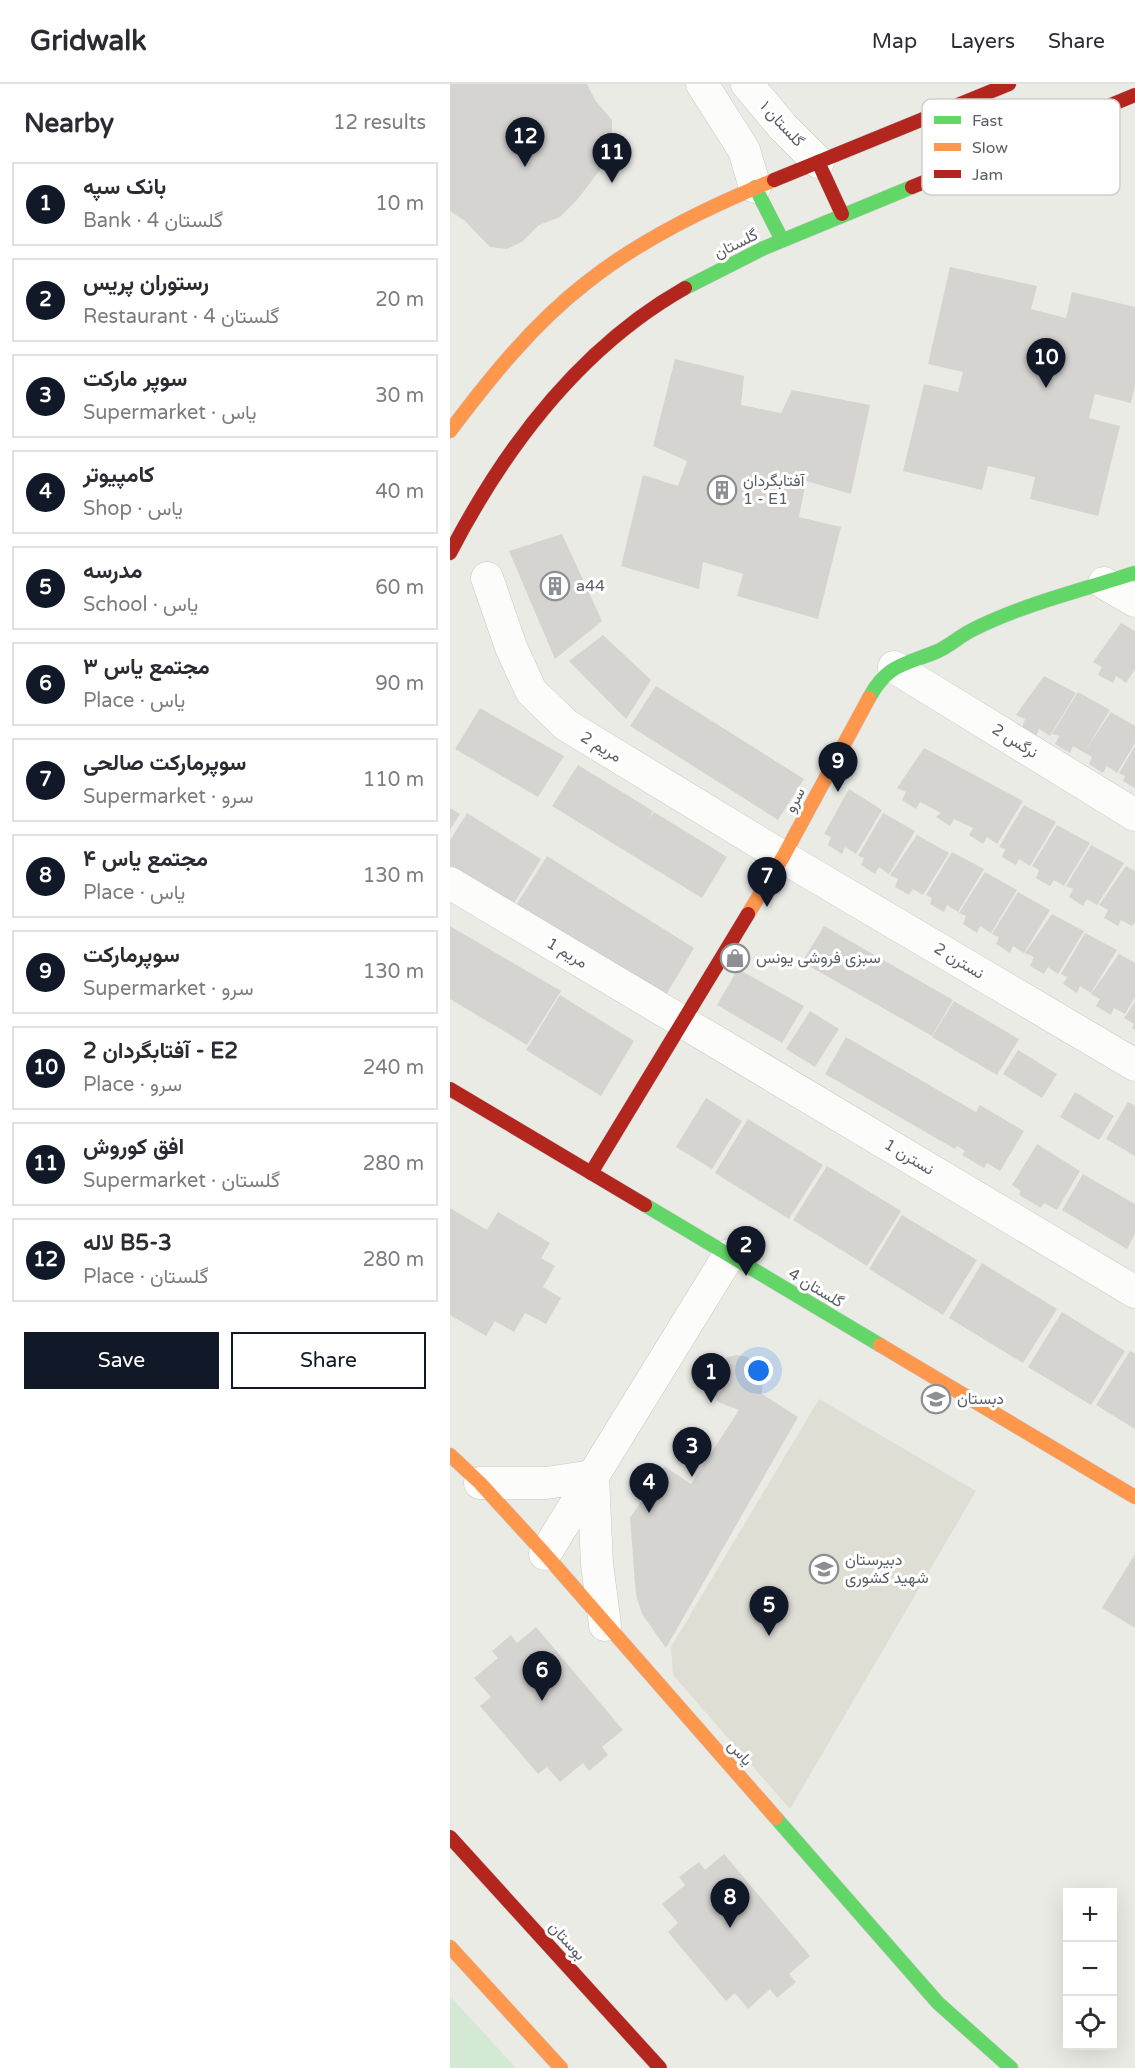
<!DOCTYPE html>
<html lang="en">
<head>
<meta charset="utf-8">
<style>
  body { margin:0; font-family:"Varela Round",Vazirmatn,sans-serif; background:#f2f2f3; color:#2b2b33 }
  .controls { position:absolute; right:18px; bottom:18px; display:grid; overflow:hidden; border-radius:0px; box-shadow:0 6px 24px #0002 }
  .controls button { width:54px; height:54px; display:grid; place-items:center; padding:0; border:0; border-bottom:2px solid #e1e1e2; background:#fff; color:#2b2b33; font:30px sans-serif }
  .you { position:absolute; left:309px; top:1287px; width:21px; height:21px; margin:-15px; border:4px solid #fff; border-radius:50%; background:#1a73e8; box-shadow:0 0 0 9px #1a73e833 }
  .badge { display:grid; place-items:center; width:39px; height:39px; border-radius:50%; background:#111827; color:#fff; font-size:20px; font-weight:700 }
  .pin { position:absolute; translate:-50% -50px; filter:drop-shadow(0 2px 3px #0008) }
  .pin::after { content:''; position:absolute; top:32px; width:21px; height:18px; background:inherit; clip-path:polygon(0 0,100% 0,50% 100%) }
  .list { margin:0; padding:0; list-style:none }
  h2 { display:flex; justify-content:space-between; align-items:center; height:78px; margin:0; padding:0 24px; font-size:26px }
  h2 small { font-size:20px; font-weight:400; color:#7c7c81 }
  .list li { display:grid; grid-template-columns:39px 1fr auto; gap:18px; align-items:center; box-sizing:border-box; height:84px; margin:0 12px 12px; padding:0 12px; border:2px solid #e1e1e2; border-radius:0px }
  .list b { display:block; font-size:22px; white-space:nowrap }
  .list p { margin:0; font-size:20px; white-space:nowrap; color:#7c7c81 }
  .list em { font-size:20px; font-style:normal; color:#7c7c81 }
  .actions { display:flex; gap:12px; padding:18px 24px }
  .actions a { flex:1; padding:14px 0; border:2px solid #111827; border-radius:0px; text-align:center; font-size:21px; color:#111827 }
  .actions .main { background:#111827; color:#fff }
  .icon { flex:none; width:33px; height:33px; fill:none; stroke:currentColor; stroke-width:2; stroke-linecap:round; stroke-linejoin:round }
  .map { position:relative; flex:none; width:685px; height:1984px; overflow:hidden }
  header { display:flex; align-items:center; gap:36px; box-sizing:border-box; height:84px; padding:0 30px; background:#fff; border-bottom:2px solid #e1e1e2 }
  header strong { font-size:28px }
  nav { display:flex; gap:33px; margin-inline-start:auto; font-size:21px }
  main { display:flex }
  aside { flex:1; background:#fff }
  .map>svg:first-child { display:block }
  .education { fill:#dfded5 }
  .green { fill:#d3e9d3 }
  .building { fill:#d5d4d1 }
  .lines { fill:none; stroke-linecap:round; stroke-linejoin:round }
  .street-casing { stroke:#c8c8c6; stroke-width:33 }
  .fast-casing { stroke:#c8c9c8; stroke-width:15 }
  .slow-casing { stroke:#c8c9c8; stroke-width:15 }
  .jam-casing { stroke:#c8c9c8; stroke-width:15 }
  .street { stroke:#fcfcfb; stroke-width:32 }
  .fast { stroke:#63d668; stroke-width:14 }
  .slow { stroke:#ff974d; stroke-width:14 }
  .jam { stroke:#b3261e; stroke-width:14 }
  .labels { text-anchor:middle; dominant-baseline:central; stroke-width:6; stroke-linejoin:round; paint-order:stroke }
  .street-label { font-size:16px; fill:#5b5e64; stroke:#fff }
  .poi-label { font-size:16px; fill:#5b5e64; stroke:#fff; text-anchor:start }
  .key { fill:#fff; stroke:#cecfd0; stroke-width:1.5 }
  .key-label { font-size:16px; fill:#5b5e64 }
</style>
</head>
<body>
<header>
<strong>Gridwalk</strong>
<nav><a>Map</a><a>Layers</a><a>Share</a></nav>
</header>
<main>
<aside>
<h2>Nearby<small>12 results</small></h2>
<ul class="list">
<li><span class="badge">1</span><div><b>بانک سپه</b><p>Bank · گلستان 4</p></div><em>10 m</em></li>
<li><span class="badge">2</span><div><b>رستوران پریس</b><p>Restaurant · گلستان 4</p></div><em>20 m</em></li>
<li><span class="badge">3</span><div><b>سوپر مارکت</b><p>Supermarket · یاس</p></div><em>30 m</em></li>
<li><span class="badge">4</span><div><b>کامپیوتر</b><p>Shop · یاس</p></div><em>40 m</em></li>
<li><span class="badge">5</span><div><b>مدرسه</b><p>School · یاس</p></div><em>60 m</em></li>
<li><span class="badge">6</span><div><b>مجتمع یاس ۳</b><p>Place · یاس</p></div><em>90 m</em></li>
<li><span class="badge">7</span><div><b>سوپرمارکت صالحی</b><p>Supermarket · سرو</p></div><em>110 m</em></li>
<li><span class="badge">8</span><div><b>مجتمع یاس ۴</b><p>Place · یاس</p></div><em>130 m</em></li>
<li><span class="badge">9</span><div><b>سوپرمارکت</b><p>Supermarket · سرو</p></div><em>130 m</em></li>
<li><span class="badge">10</span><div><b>آفتابگردان 2 - E2</b><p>Place · سرو</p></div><em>240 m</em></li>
<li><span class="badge">11</span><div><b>افق کوروش</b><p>Supermarket · گلستان</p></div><em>280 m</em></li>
<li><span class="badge">12</span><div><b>لاله B5-3</b><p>Place · گلستان</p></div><em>280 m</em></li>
</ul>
<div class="actions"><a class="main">Save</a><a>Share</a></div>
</aside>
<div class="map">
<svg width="685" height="1984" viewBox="0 0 685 1984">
  <rect width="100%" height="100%" fill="#ebebe6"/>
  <!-- education -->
  <polygon class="education" points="369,1315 526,1407 340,1725 223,1591 221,1563"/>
  <!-- green -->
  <polygon class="green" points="0,1912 66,1984 0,1984"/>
  <!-- building -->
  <g class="building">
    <polygon points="0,0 137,0 145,16 162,36 162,70 127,116 110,133 89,141 72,158 57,165 40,163 15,137 0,127"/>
    <polygon points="500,183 587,202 581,225 616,234 622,208 685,223 685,301 681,319 645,310 639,334 670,342 648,432 580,415 585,393 538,382 532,406 453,387 474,300 508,308 513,288 478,280"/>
    <polygon points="225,275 294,292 291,321 331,329 342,306 420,321 401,410 356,397 349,433 391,443 368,535 287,512 293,490 253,478 249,505 171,482 193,391 228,402 237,377 203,362"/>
    <polygon points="112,450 152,537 105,575 59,467"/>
    <polygon points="671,539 685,547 685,585 676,599 666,592 663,599 648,591 652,583 643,578"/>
    <polygon points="153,551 201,596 176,635 119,577"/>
    <polygon points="594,592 626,609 600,652 589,645 586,652 572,644 575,635 566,631"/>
    <polygon points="206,602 354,695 328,736 180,642"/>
    <polygon points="628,608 660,626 635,667 661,628 685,642 685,659 667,689 657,682 653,689 639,680 642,673 623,662 620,669 605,660 609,652 602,650"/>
    <polygon points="30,624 114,672 88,713 5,665"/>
    <polygon points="685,662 685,704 673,697 675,692 669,689"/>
    <polygon points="474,664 573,717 547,760 537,753 533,760 519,751 523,744 504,735 500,742 486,733 491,729 470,718 466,725 452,716 456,708 447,704"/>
    <polygon points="128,681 203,727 199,735 204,728 277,773 252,814 102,722"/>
    <polygon points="399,705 432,726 406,770 395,763 392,770 378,761 381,753 374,750"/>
    <polygon points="574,721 606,738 580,782 569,775 566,781 552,773 555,765 549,763"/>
    <polygon points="0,724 10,730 0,746"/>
    <polygon points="17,729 91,775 58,829 0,794 0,756"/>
    <polygon points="433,729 465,747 439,790 429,783 425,790 411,781 414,774 408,772"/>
    <polygon points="607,741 640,759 614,802 604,796 600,802 586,794 589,786 582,782"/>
    <polygon points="467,751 499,769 473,811 463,805 459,811 445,803 448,795 440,791"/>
    <polygon points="641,761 674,779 647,821 637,815 633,822 619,813 623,805 616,802"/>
    <polygon points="502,768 534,785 508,828 497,821 494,828 480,820 482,814 476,811"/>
    <polygon points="97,772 244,864 211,919 63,826"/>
    <polygon points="676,782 685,787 685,838 682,842 671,836 668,842 654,834 658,826 649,821"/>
    <polygon points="535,788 567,806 541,849 530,842 527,849 513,840 516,832 509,829"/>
    <polygon points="568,808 600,826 574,869 563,862 560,869 546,860 549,853 542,850"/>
    <polygon points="602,830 634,847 608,890 598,883 594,890 580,882 584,873 575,869"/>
    <polygon points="0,842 111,907 77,961 0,915"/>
    <polygon points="374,842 503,916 482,952 352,878"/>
    <polygon points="635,849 667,866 641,909 630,902 627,909 613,900 617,893 611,890"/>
    <polygon points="669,870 685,879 685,913 675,930 664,924 661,931 646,922 650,915 641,910"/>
    <polygon points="288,885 354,922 332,959 267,921"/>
    <polygon points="110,911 184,957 151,1012 76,966"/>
    <polygon points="504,917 569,955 547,991 482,953"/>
    <polygon points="685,918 685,946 682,944 684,940 674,934"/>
    <polygon points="360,927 389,945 365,983 336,965"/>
    <polygon points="396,953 526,1028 530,1021 574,1047 550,1087 537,1079 534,1084 512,1071 515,1067 507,1062 505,1065 375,990"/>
    <polygon points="568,966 607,990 592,1014 553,990"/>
    <polygon points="625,1008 664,1032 649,1056 610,1033"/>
    <polygon points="256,1014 292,1037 262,1085 226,1063"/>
    <polygon points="678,1018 685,1022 685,1072 656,1055"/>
    <polygon points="298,1035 373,1081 339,1135 265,1089"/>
    <polygon points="587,1060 630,1087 607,1126 594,1119 591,1124 569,1111 571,1107 562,1101"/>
    <polygon points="377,1082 451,1127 417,1182 343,1136"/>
    <polygon points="633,1090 685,1120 685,1150 677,1165 612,1126"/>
    <polygon points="0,1124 37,1146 48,1128 100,1159 91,1174 105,1182 93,1203 111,1214 96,1240 75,1229 64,1248 45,1237 36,1252 0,1231"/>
    <polygon points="452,1131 527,1176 493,1231 419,1185"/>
    <polygon points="532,1179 607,1225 573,1279 499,1234"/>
    <polygon points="612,1228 675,1267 641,1321 578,1283"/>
    <polygon points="680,1267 685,1270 685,1345 646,1321"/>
    <polygon points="287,1271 297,1273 313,1288 312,1310 348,1333 216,1564 192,1530 186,1511 180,1434 214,1382 241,1400 289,1326 268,1318 260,1299 268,1279 277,1273"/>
    <polygon points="685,1470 685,1544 652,1524"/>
    <polygon points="86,1543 173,1646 152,1663 158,1671 139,1687 133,1679 110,1698 97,1683 88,1690 30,1622 41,1613 24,1594 48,1574 42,1567 61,1551 67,1559"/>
    <polygon points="274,1770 360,1872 339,1890 346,1898 327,1914 320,1905 298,1925 285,1909 276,1917 218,1848 228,1839 212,1820 235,1801 229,1793 249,1778 255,1786"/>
  </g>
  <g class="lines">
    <!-- street casing -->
    <g class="street-casing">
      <g id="street">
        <polyline points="252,0 294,66 305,103"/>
        <polyline points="297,0 333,43 368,78"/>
        <polyline points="37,494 61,563 81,607 116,641 333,773 685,981"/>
        <polyline points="654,499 685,517"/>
        <polyline points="444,583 685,731"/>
        <polyline points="0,799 685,1208"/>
        <polyline points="30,1399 96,1399 143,1392 147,1480 155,1541"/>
        <polyline points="95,1470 279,1171"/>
      </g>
    </g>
    <!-- fast casing -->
    <g class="fast-casing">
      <g id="fast">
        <polyline points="305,103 332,156"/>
        <polyline points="235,204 314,164 462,103"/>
        <path d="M419,614c19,-35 36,-33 69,-47 13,-6 23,-16 36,-22 50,-25 108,-39 161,-56"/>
        <polyline points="195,1121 430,1261"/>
        <polyline points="326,1734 488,1919 561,1984"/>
      </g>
    </g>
    <!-- slow casing -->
    <g class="slow-casing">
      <g id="slow">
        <path d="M0,347c40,-53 83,-107 136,-148 55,-44 123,-76 188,-103"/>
        <polyline points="298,830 333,773 419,614"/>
        <polyline points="430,1261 685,1413"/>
        <polyline points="0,1371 30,1399 95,1470 326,1734"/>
        <polyline points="0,1863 111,1984"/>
      </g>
    </g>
    <!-- jam casing -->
    <g class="jam-casing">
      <g id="jam">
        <polyline points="368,78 392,130"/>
        <polyline points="324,96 559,0"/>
        <polyline points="462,103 685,11"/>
        <path d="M0,469c55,-106 129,-205 235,-265"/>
        <polyline points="0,1005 195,1121"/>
        <polyline points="141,1089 298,830"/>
        <polyline points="0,1753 210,1984"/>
      </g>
    </g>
    <!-- street -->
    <use href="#street" class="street"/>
    <!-- fast -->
    <use href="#fast" class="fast"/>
    <!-- slow -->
    <use href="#slow" class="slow"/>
    <!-- jam -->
    <use href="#jam" class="jam"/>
  </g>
  <!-- icons -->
  <defs>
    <g id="building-ring" transform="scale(1.5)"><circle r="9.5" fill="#fff" stroke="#8d8f92" stroke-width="1.5"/><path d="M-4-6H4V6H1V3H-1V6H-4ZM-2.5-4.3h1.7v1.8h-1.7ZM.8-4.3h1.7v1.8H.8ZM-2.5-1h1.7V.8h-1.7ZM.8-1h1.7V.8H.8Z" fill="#8d8f92"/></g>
    <g id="shop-ring" transform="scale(1.5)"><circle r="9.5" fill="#fff" stroke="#8d8f92" stroke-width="1.5"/><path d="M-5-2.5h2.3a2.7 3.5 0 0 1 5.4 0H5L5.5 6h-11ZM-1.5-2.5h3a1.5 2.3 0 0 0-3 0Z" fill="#8d8f92"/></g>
    <g id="school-ring" transform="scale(1.5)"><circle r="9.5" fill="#fff" stroke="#8d8f92" stroke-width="1.5"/><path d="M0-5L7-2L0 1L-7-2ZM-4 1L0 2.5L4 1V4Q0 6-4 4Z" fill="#8d8f92"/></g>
  </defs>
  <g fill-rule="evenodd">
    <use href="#building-ring" x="272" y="406"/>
    <use href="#building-ring" x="105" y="502"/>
    <use href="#shop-ring" x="285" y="874"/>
    <use href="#school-ring" x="486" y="1315"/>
    <use href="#school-ring" x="374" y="1485"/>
  </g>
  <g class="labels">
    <!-- street labels -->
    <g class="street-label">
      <text transform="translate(332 40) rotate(47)">گلستان ۱</text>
      <text transform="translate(286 160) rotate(-26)">گلستان</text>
      <text transform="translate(565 657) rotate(32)">نرگس 2</text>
      <text transform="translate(151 663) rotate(31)">مریم 2</text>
      <text transform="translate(345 716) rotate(-62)">سرو</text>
      <text transform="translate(117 869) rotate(31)">مریم 1</text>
      <text transform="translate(509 877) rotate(31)">نسترن 2</text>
      <text transform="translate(459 1073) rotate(31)">نسترن 1</text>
      <text transform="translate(366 1204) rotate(31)">گلستان 4</text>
      <text transform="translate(290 1669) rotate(49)">یاس</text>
      <text transform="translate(117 1857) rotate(48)">بوستان</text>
    </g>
    <!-- poi labels -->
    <g class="poi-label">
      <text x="293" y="397">آفتابگردان<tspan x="293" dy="18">1 - E1</tspan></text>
      <text x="126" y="502">a44</text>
      <text x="306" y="874">سبزی فروشی یونس</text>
      <text x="507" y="1315">دبستان</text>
      <text x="395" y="1476">دبیرستان<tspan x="395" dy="18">شهید کشوری</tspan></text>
    </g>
  </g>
  <!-- legend -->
  <rect x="472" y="15" width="198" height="96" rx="9" class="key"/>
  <rect x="484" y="32" width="27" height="8" fill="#63d668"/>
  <rect x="484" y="59" width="27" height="8" fill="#ff974d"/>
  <rect x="484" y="86" width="27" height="8" fill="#b3261e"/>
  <g class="key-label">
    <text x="522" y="42">Fast</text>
    <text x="522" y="69">Slow</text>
    <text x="522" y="96">Jam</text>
  </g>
</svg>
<div class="controls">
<button>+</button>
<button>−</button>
<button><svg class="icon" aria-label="locate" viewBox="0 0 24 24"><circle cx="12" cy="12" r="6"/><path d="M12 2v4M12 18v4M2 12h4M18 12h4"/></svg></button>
</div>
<div class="you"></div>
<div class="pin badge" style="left:261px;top:1319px">1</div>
<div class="pin badge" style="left:296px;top:1192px">2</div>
<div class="pin badge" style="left:242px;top:1393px">3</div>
<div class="pin badge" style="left:199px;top:1429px">4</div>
<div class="pin badge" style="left:319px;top:1552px">5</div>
<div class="pin badge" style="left:92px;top:1617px">6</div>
<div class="pin badge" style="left:317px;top:823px">7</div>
<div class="pin badge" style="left:280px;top:1844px">8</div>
<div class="pin badge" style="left:388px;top:708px">9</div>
<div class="pin badge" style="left:596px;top:304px">10</div>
<div class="pin badge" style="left:162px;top:99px">11</div>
<div class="pin badge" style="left:75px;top:83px">12</div>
</div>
</main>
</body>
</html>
